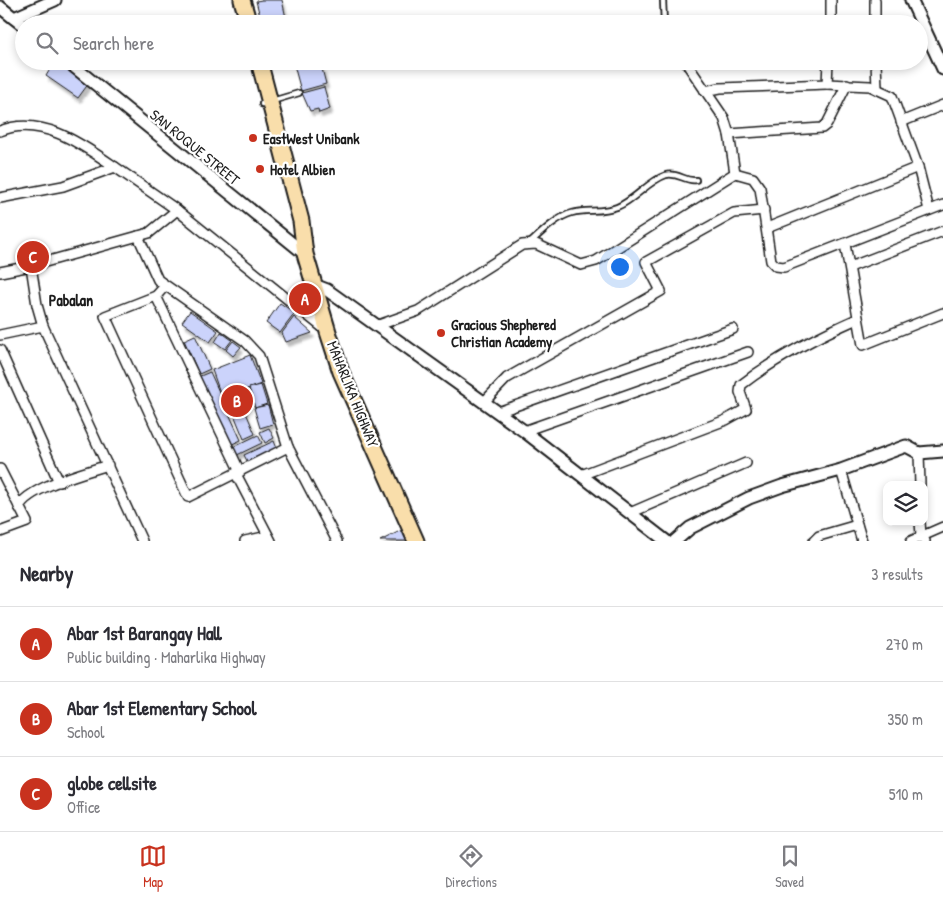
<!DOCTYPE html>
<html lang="en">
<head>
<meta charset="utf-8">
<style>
  body { margin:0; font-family:"Patrick Hand",sans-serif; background:#f7f7f7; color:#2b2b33 }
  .controls { position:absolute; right:15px; bottom:15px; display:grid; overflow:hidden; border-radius:10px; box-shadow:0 2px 8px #0003 }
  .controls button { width:45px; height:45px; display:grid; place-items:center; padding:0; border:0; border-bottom:1px solid #e1e1e2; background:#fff; color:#2b2b33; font:25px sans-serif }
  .you { position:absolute; left:619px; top:266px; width:18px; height:18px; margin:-12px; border:4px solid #fff; border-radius:50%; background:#1a73e8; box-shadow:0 0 0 8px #1a73e833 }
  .badge { display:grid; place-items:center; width:32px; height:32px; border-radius:50%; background:#c8321e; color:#fff; font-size:16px; font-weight:700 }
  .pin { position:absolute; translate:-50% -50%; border:2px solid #fff; box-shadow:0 1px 5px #0006 }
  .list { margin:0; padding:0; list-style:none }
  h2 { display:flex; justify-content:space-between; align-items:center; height:65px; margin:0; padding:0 20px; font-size:21px }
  h2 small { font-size:16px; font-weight:400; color:#7c7c81 }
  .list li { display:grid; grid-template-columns:32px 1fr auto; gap:15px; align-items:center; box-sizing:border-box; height:75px; padding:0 20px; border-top:1px solid #e1e1e2 }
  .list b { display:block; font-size:19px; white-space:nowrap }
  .list p { margin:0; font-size:16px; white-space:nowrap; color:#7c7c81 }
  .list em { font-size:16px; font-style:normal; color:#7c7c81 }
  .icon { flex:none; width:28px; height:28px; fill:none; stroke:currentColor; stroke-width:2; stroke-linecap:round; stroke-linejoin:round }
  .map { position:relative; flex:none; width:943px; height:541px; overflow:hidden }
  .search { position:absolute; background:#fff; box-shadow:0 2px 8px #0003; left:15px; right:15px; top:15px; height:55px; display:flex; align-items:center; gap:12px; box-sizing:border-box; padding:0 18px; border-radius:28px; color:#7c7c81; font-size:19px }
  .sheet { height:290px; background:#fff }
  nav { display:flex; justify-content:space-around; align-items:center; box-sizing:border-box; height:70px; border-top:1px solid #e1e1e2; background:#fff; font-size:14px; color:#7c7c81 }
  nav a { display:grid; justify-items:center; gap:2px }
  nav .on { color:#c8321e }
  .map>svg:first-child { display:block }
  .building { fill:#cbd3fb; stroke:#1c1c1c; filter:url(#shadow) }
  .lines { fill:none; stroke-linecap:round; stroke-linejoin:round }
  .service-casing { stroke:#1c1c1c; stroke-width:8 }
  .minor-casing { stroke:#1c1c1c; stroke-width:12 }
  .tertiary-casing { stroke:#1c1c1c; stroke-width:15 }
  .trunk-casing { stroke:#1c1c1c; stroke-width:19 }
  .service { stroke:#fff; stroke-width:4.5 }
  .minor { stroke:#fff; stroke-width:9 }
  .tertiary { stroke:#fff; stroke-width:11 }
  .trunk { stroke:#f9deab; stroke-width:15 }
  .poi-dot { fill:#c8321e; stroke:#fff; stroke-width:2 }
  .labels { text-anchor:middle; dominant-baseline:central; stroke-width:4.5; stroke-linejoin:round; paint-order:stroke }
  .poi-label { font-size:15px; font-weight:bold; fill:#1c1c1c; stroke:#fff; text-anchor:start }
  .street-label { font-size:15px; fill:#1c1c1c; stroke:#fff }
  .neighbourhood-label { font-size:16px; font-weight:bold; fill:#1c1c1c; stroke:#fff }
</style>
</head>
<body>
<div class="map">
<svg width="943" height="541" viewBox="0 0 943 541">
  <defs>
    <filter id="shadow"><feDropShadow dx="2.5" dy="4.5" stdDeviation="1" flood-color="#0004"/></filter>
  </defs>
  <rect width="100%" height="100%" fill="#fff"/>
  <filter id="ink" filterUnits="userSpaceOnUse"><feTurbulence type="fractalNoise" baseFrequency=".02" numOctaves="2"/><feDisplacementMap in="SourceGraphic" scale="10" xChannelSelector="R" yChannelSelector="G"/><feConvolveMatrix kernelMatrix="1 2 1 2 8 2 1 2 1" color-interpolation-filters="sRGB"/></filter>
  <g filter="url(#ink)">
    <!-- building -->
    <g class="building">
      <polygon points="262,0 282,0 286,18 262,24 256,1"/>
      <polygon points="55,61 61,61 89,83 78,98 46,76"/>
      <polygon points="307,61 320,61 326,84 301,91 294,65"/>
      <polygon points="324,87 330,109 319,113 318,109 310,111 302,93"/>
      <polygon points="308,292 311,305 302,307 299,294"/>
      <polygon points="280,303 295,313 280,333 266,323"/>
      <polygon points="190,311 218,331 210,342 182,322"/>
      <polygon points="294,317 312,333 286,342 282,333"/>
      <polygon points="221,332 232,340 225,349 215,342"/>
      <polygon points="195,335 210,369 199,374 184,340"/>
      <polygon points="233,341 241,347 233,356 226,350"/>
      <polygon points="250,355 261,384 222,398 212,370"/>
      <polygon points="210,372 241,440 230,445 198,377"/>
      <polygon points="261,385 267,404 255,408 249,388"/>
      <polygon points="268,405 273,424 260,428 254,408"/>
      <polygon points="244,408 255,434 244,439 233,412"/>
      <polygon points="269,428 274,438 265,443 260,432"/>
      <polygon points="258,435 262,443 237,455 233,447"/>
      <polygon points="274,441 278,451 249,465 244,455"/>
      <polygon points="402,530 408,541 380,541"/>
    </g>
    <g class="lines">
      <!-- service casing -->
      <g class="service-casing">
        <g id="service">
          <polyline points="663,0 664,24"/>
          <polyline points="262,104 299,93"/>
          <path d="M531,242c11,-10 26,-25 41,-29 15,-4 29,0 45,-6 18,-7 31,-26 49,-32 12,-3 19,7 30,5"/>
        </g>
      </g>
      <!-- minor casing -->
      <g class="minor-casing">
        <g id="minor">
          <polyline points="875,0 875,24"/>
          <polyline points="831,24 831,0"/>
          <polyline points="685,61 724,118 729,134 735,173"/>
          <polyline points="876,61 877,89"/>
          <polyline points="827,84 870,86 892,96 918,167 929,210"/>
          <polyline points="705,91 720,88 827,84 828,61"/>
          <polyline points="901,122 943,105"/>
          <path d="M0,131c41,-17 83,14 115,36"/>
          <polyline points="729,134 822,128 827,124 847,84"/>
          <polyline points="735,173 753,178 760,188 771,261 776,266 784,267 943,205"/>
          <polyline points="0,198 63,186 115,167 177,210 327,331"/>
          <polyline points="767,228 918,167"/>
          <polyline points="138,236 158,280 245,341 259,356 288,447 337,541"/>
          <polyline points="845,244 863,345 943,313"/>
          <polyline points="31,266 37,305 43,326 142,541"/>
          <polyline points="850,267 943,231"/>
          <polyline points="0,272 31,266 149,233 177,210"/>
          <polyline points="165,286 156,296 105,316 188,497 288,447"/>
          <polyline points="156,296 240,472"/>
          <polyline points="376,326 418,311 522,245 536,244 581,265 596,261 735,173"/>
          <polyline points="0,335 43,326"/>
          <polyline points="0,350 59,482"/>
          <polyline points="484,402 507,378 661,291 646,262 734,213 764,210"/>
          <polyline points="498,412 733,329"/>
          <polyline points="524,431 748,352"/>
          <polyline points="919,453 920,485"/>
          <polyline points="0,469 27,522 0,532"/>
          <polyline points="841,470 862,541"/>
          <polyline points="236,474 271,541"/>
          <path d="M581,475l145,-55 20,-11 -6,-17 1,-7c36,-28 75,-48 116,-66"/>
          <path d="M19,507c9,-20 68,-35 89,-42"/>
          <polyline points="630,513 746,463"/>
          <polyline points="920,522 921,535 925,541"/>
          <polyline points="245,541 268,536"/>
          <polyline points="814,541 819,536 857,525"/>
          <polyline points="911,541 943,527"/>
        </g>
      </g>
      <!-- tertiary casing -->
      <g class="tertiary-casing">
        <g id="tertiary">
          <polyline points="911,0 943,69"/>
          <polyline points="0,7 24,26"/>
          <polyline points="14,18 55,0"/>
          <polyline points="67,61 305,254"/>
          <polyline points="314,285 327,290 524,431 666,541"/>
          <polyline points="675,541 690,528 749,498 782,486 841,470 906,446 919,453 943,451"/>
        </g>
      </g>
      <!-- trunk casing -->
      <g class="trunk-casing">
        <g id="trunk">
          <polyline points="242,0 249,24"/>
          <polyline points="259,61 301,221 305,254 328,332 341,372 416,541"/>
        </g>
      </g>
      <!-- service -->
      <use href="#service" class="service"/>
      <!-- minor -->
      <use href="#minor" class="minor"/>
      <!-- tertiary -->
      <use href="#tertiary" class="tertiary"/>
      <!-- trunk -->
      <use href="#trunk" class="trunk"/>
    </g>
  </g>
  <!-- markers -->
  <g class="poi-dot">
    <circle cx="253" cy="138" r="5"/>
    <circle cx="260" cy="169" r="5"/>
    <circle cx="441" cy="333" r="5"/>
  </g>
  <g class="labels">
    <!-- poi labels -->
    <g class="poi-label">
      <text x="263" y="138">EastWest Unibank</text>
      <text x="270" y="169">Hotel Albien</text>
      <text x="451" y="324">Gracious Shephered<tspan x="451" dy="17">Christian Academy</tspan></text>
    </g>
    <!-- street labels -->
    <g class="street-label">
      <text transform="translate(195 147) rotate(39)">SAN ROQUE STREET</text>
      <text transform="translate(353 394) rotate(68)">MAHARLIKA HIGHWAY</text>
    </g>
    <!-- neighbourhood labels -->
    <g class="neighbourhood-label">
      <text x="71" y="300">Pabalan</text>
    </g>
  </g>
</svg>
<div class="controls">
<button><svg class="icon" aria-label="layers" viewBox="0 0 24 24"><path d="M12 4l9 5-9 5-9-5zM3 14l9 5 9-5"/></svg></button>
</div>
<div class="you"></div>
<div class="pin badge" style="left:305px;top:299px">A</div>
<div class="pin badge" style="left:237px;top:401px">B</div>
<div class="pin badge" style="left:33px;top:257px">C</div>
<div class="search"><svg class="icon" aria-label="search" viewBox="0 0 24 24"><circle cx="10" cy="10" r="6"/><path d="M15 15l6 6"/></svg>Search here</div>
</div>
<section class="sheet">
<h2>Nearby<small>3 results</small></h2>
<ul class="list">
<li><span class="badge">A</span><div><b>Abar 1st Barangay Hall</b><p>Public building · Maharlika Highway</p></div><em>270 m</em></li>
<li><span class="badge">B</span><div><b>Abar 1st Elementary School</b><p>School</p></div><em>350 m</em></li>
<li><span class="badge">C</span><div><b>globe cellsite</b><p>Office</p></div><em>510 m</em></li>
</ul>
</section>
<nav>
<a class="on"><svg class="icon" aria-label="map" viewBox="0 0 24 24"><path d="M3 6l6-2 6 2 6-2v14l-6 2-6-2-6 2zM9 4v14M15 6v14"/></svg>Map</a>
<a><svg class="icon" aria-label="directions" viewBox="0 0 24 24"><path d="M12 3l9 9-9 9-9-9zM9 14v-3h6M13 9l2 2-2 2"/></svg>Directions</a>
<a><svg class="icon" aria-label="saved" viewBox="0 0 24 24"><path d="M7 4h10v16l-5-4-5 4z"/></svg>Saved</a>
</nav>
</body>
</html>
